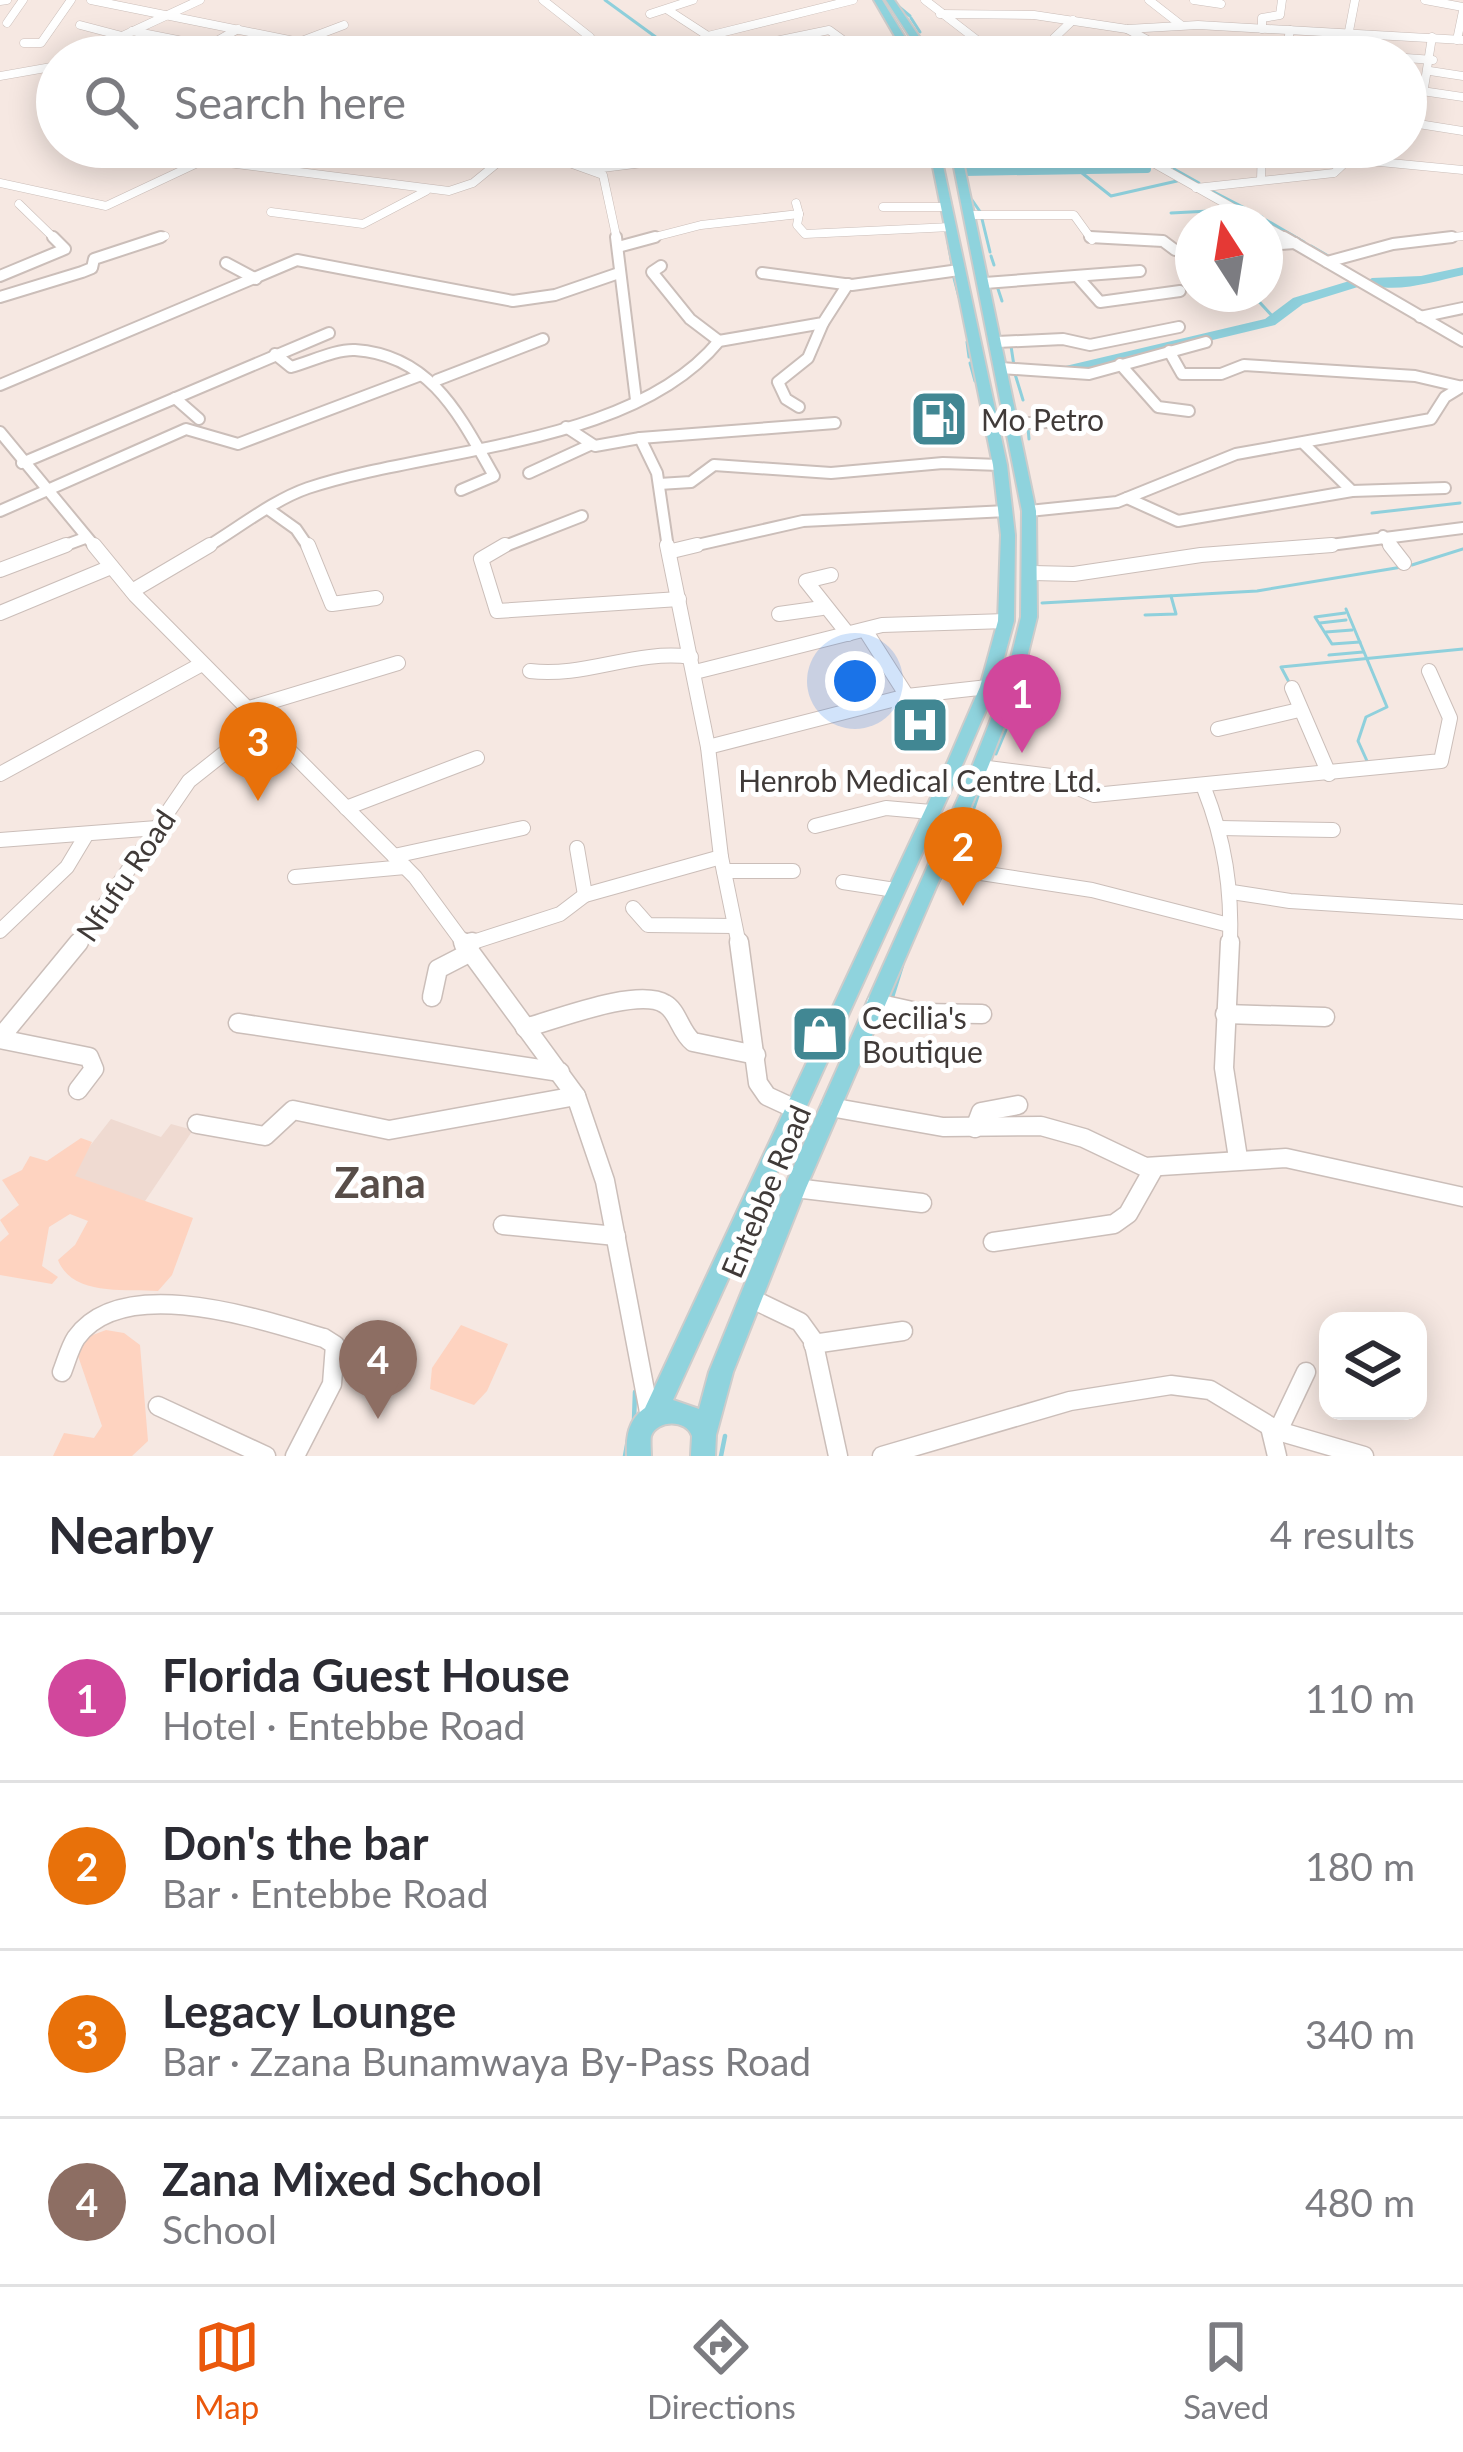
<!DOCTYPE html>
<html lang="en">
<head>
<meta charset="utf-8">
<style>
  body { margin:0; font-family:Lato,sans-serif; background:#f7f7f7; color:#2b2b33 }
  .controls { position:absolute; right:36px; bottom:36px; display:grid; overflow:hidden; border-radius:24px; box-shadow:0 6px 30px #0003 }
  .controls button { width:108px; height:108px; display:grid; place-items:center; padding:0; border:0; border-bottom:3px solid #e1e1e2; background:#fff; color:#2b2b33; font:60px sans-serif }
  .compass { position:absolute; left:1175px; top:204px; width:108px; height:108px; border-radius:50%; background:#fff; box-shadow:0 6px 30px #0003; rotate:348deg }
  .you { position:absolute; left:855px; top:681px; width:42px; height:42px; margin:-30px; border:9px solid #fff; border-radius:50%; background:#1a73e8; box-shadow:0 0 0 18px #1a73e833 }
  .badge { display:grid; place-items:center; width:78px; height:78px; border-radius:50%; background:#ea580c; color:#fff; font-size:39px; font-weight:700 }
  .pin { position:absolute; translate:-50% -99px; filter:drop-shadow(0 3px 6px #0008) }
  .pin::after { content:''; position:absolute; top:63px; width:42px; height:36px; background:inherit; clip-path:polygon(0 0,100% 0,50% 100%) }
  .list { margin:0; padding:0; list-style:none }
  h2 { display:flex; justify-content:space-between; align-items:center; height:156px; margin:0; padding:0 48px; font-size:51px }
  h2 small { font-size:39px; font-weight:400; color:#7c7c81 }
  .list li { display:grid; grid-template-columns:78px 1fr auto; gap:36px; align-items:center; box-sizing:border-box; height:168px; padding:0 48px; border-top:3px solid #e1e1e2 }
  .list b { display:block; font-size:45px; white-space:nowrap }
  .list p { margin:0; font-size:39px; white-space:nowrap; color:#7c7c81 }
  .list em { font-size:39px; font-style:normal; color:#7c7c81 }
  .icon { flex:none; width:66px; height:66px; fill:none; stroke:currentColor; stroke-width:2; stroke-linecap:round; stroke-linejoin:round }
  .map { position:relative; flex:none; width:1463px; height:1456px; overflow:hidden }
  .search { position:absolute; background:#fff; box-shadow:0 6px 30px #0003; left:36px; right:36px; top:36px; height:132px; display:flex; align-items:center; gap:30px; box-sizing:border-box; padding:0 42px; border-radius:66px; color:#7c7c81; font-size:45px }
  .sheet { height:828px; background:#fff }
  nav { display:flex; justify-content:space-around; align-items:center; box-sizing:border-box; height:168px; border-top:3px solid #e1e1e2; background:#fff; font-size:33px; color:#7c7c81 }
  nav a { display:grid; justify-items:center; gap:6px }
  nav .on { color:#ea580c }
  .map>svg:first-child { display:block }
  .built { fill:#efdad1 }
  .green { fill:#fed3c0 }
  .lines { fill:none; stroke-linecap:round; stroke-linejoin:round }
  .stream-far1 { stroke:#8fd0dc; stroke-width:3 }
  .stream { stroke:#8fd0dc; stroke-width:4.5 }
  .canal { stroke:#8fd0dc; stroke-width:8 }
  .river { fill:#8fd0dc; fill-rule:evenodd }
  .minor-far3-casing { stroke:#cbbeb9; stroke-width:9 }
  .minor-far2-casing { stroke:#cbbeb9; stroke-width:14 }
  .minor-far1-casing { stroke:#cbbeb9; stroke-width:16 }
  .minor-casing { stroke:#cbbeb9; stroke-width:21 }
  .major-casing { stroke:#cdcccb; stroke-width:4 }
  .minor-far3 { stroke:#fff; stroke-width:8 }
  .minor-far2 { stroke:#fff; stroke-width:10 }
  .minor-far1 { stroke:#fff; stroke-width:14 }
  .minor { stroke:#fff; stroke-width:18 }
  .major { fill:#8fd3dd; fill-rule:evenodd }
  .labels { text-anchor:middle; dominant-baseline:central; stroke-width:10; stroke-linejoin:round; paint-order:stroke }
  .poi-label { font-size:30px; fill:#403a38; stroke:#fff; text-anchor:start }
  .street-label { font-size:30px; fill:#403a38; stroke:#fff }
  .near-quarter-label { font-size:42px; font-weight:bold; fill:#584d48; stroke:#fff }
</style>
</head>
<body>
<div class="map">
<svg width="1463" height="1456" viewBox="0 0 1463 1456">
  <rect width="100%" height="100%" fill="#f6e8e2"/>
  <!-- built -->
  <polygon class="built" points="111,1119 161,1137 171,1124 193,1130 143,1204 68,1174"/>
  <!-- green -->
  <g class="green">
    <path d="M81,1138l11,4 -17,34 118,42 -21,57 -14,16c-34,-2 -86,5 -100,-31l17,-15 13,-24 -18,-7 -21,13 -7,39 16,11 -6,7 -52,-9v-33l9,-8 -9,-14 19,-15 -17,-25 20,-10 8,-14 17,5z"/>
    <polygon points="461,1325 508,1344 487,1391 474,1405 430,1389 432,1368"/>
    <polygon points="106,1330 124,1333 140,1345 148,1441 132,1456 53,1456 64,1433 94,1438 102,1426 77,1353 90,1336"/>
  </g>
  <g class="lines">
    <!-- stream-far1 -->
    <g class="stream-far1">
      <polyline points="605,0 679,54 712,45 704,57"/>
      <polyline points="898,6 910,16"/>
      <polyline points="911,18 920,32"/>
      <polyline points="929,49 934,57"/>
      <polyline points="1134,147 1140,151"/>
      <polyline points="1146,153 1168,166"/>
      <polyline points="1077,169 1111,196 1177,181"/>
      <polyline points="1174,169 1199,183"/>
      <polyline points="1208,189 1262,217"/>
      <polyline points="972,200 981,213"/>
      <polyline points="1171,213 1229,210"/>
      <polyline points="982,219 990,252"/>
      <polyline points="1266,220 1304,242"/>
      <polyline points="948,242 953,270"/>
      <polyline points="1311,246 1330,257"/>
      <polyline points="991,256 994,265"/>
      <polyline points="954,278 959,297"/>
      <polyline points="997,286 1002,301"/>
      <polyline points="1252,294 1275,319"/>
      <polyline points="967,342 969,357"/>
      <polyline points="1011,346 1014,366"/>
      <polyline points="970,363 975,381"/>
      <polyline points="1015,374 1023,400"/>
      <polyline points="1028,428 1029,439"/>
      <polyline points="1372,513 1460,503"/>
      <polyline points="1412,565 1463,549"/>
      <polyline points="1042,603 1257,591 1402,567"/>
      <polyline points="1346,609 1387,707 1366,717 1358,741 1367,761"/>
      <polyline points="1345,613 1315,617 1332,644 1360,642"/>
      <polyline points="1145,615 1176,614 1171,596"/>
      <polyline points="1320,623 1346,620"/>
      <polyline points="1326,632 1352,630"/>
      <polyline points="1329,655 1363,652"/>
      <polyline points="1290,684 1281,667 1463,649"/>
      <polyline points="1018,702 1039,705"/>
      <polyline points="1010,720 1014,712"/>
      <polyline points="996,754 1006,730"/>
      <polyline points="974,808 979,793"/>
      <polyline points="956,845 970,815"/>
      <polyline points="936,887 943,874"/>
    </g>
    <!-- stream -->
    <g class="stream">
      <polyline points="892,997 902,965"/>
      <polyline points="634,1420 635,1392"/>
      <polyline points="625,1456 628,1440"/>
      <polyline points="721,1456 725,1436"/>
    </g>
    <!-- canal -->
    <polyline class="canal" points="964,172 1147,169"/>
    <!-- river -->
    <g class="river">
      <path d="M1463,267v8c-28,6 -73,21 -98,7l7,-4 49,-2z"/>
      <polygon points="1356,279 1363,283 1361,286 1303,304 1275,325 1063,376 1055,371 1057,368 1265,319 1293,298"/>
    </g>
    <!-- minor-far3 casing -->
    <g class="minor-far3-casing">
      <g id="minor-far3">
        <polyline points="91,0 299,42 345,57"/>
        <polyline points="543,0 590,37 582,57"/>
        <polyline points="925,0 999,57"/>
        <polyline points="1149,0 1181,25"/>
        <polyline points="1194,0 1221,4"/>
        <polyline points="1425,0 1463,7"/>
        <polyline points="0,1 7,0"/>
        <polyline points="668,10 708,36 853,0"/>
        <polyline points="650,14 693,0"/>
        <polyline points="940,14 1034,15 1127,29 1198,25 1463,40"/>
        <polyline points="7,23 23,0"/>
        <polyline points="80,25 122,36"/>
        <polyline points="1127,29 1159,46 1226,57"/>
        <polyline points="1262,29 1262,18 1280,15 1282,0"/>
        <polyline points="132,31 208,46 238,29"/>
        <polyline points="1054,38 1073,20"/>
        <polyline points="1457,40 1463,11"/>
        <polyline points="491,41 530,57"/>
        <polyline points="218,42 263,57"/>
        <polyline points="299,42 344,25"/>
        <polyline points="24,43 41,43 71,0"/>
        <polyline points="766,43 829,30 847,43 904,40"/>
        <polyline points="77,57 200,0"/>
        <polyline points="1116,57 1135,38"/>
        <polyline points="1268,57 1288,41 1290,30"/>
        <polyline points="1344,57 1355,0"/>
        <polyline points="1406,58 1433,60"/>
        <polyline points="1430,71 1463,76"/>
        <polyline points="0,76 57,66"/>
        <polyline points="1406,89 1424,88 1432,37"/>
        <polyline points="1422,91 1463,97"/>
        <polyline points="1406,122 1463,131"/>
        <polyline points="1125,147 1258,222"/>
        <polyline points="506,156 550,156 603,175 617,240"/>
        <polyline points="594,169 667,160"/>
        <polyline points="1261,180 1262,147"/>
        <polyline points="0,183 106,206 204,160 449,191 473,183 506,156 501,147"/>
        <polyline points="1196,188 1334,173 1349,159 1463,170"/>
        <polyline points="19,204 56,240"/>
        <polyline points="883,207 947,207"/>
        <polyline points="271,212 363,224 426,191"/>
        <polyline points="799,214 797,225 805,234 951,227"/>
        <polyline points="971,215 1074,215 1092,240"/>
        <polyline points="1265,226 1290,240"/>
        <polyline points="152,240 165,236"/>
        <polyline points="643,240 701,225 799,214 796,203"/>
        <polyline points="1426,240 1463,236"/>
      </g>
    </g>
    <!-- minor-far2 casing -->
    <g class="minor-far2-casing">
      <g id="minor-far2">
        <polyline points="616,237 636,400"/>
        <polyline points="1090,237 1163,241 1175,250 1193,250"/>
        <polyline points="1284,237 1463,341"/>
        <polyline points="1265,245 1295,243"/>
        <polyline points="618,247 655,237"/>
        <polyline points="1327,262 1393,244 1452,237"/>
        <polyline points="226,263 256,279"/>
        <polyline points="661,266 652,272 690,319 719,341"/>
        <polyline points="762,273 852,285 959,270"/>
        <polyline points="0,276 65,249 53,237"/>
        <polyline points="1077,276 1100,302 1180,291"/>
        <polyline points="985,283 1140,271"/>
        <polyline points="0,297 82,272 92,268 94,259 161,237"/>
        <polyline points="1420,317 1463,308"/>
        <polyline points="997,342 1063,339 1090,345 1179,327"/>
        <polyline points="1169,351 1182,374 1221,374 1244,365 1415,376 1462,387"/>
        <path d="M275,354l16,13c19,-5 45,-18 64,-17 77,5 106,68 139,126l-33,14"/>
        <polyline points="1120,364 1158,407 1189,411"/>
        <polyline points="1001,368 1089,374 1206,342"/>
        <polyline points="437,380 543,339"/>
        <polyline points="0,385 297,260 513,301 555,295 619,273"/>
        <polyline points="175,398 199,419"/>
        <polyline points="799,407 786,399 778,382 808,358 823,323"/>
        <polyline points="1013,424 1065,421"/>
        <polyline points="566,427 595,446 640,438 657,473 668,548"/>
        <polyline points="0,432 96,548"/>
        <polyline points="640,438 835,423"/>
        <polyline points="1303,443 1352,491"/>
        <polyline points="22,463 329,333"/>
        <polyline points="529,473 590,445"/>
        <polyline points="659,484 691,482 714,465 831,473 943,463 1000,465"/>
        <polyline points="1127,498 1178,521 1352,491 1445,488"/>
        <polyline points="268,509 296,529 309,548"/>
        <polyline points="0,511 186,429 238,444 421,375"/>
        <polyline points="1029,511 1117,502 1236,454 1431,419 1445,397 1463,386"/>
        <polyline points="1383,536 1392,548"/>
        <polyline points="58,548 85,538"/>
        <path d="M205,548c32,-19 68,-48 103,-60 123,-41 324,-41 411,-147l104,-18 25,-39"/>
        <polyline points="500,548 582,516"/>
        <polyline points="684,548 803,521 1007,511"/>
        <polyline points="1307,548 1463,528"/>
      </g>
    </g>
    <!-- minor-far1 casing -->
    <g class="minor-far1-casing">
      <g id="minor-far1">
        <polyline points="94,545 135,595 415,877 465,945"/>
        <polyline points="308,545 332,604 376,598"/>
        <polyline points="505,545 481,559 497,611 679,599"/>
        <polyline points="667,545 708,747 721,857 739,945"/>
        <polyline points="1390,545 1404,563"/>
        <polyline points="672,551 697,545"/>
        <polyline points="0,570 66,545"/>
        <polyline points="1033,573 1074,574 1201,555 1332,545"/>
        <polyline points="831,575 806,581 848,634"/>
        <polyline points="132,591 210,545"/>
        <polyline points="0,613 111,567"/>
        <polyline points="779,614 822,608"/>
        <polyline points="865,630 907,696"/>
        <path d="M530,671c55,7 106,-22 161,-14"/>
        <polyline points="695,672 882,625 1006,621"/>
        <polyline points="1292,688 1329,774"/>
        <polyline points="246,709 398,663"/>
        <polyline points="1218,729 1299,710"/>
        <polyline points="708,747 907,696 988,687"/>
        <polyline points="980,767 1051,776 1094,795 1441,761 1450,718 1429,671"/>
        <polyline points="0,774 202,664"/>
        <path d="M1204,788c21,53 28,101 26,157"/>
        <polyline points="346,808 477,758"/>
        <polyline points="815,826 886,808 931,812"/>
        <polyline points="1220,828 1333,830"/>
        <polyline points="0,840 157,828"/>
        <polyline points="577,848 585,895"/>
        <polyline points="394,856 523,828"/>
        <polyline points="935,866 1092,890 1229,925"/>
        <polyline points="724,871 793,871"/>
        <polyline points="295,877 405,867"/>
        <polyline points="843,882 895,890"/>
        <polyline points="1232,892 1290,901 1463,912"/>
        <polyline points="633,908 648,925 734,926"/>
        <polyline points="0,931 67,867 85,837"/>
        <polyline points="77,945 189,781 261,724"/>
        <polyline points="464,945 560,914 585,895 721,857"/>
      </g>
    </g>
    <!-- minor casing -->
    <g class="minor-casing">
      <g id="minor">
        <polyline points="463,942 576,1096 605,1181 650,1417"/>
        <polyline points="739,942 758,1083 767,1096 793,1108"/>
        <polyline points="1230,942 1224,1068 1238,1158"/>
        <polyline points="464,945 472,942"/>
        <polyline points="432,997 438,969 469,953"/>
        <polyline points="876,1003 921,1013 982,1014"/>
        <polyline points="1225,1014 1325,1017"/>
        <polyline points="238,1023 560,1072"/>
        <path d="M525,1028c30,-8 113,-41 140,-24 13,7 15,28 28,38l63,13"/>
        <polyline points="0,1038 79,942"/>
        <polyline points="0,1039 89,1057 94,1069 78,1090"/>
        <polyline points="830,1107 943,1127 1041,1126 1084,1138 1145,1167 1286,1158 1463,1197"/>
        <polyline points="197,1124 265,1136 293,1110 389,1130 576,1096"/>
        <polyline points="975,1128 981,1112 1018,1105"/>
        <polyline points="795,1188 922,1203"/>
        <polyline points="503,1225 616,1236"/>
        <polyline points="993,1242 1114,1224 1128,1214 1154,1168"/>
        <polyline points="750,1298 800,1322 813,1340 838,1456"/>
        <polyline points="813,1344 903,1331"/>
        <path d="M62,1372c4,-10 8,-25 14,-34 47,-66 186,-18 248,0l11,7 -3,39 -37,72"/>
        <polyline points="158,1406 266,1456"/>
        <polyline points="1270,1427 1277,1456"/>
        <polyline points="1278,1431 1306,1372"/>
        <polyline points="882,1456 1070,1401 1171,1385 1210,1390 1278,1431 1364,1456"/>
      </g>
    </g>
    <!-- major casing -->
    <g class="major-casing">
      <g id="major">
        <polygon points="874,0 882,0 917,57 907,57"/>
        <polygon points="886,0 894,0 933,57 923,57"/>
        <path d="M929,147h10l68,318 8,70 -1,86 -18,66 -32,74 -291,639 26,9 10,-37 75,-184 188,-421 32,-81 17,-69 1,-106 -72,-364h10l76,364 1,106 -17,69 -32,81 -182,421 -73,184 -17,63 -1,21h-24c0,-3 1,-18 1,-20 -6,-17 -35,-16 -41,0 -1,3 0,17 0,20h-24c-1,-19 1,-36 18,-48l303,-647 32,-74 18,-66 3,-86 -8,-70z"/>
      </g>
    </g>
    <!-- minor-far3 -->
    <use href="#minor-far3" class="minor-far3"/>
    <!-- minor-far2 -->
    <use href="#minor-far2" class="minor-far2"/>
    <!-- minor-far1 -->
    <use href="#minor-far1" class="minor-far1"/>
    <!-- minor -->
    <use href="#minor" class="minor"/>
    <!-- major -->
    <use href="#major" class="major"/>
  </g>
  <!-- icons -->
  <defs>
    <g id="fuel-square" transform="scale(3)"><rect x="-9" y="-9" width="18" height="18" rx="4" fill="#418793" stroke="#fff"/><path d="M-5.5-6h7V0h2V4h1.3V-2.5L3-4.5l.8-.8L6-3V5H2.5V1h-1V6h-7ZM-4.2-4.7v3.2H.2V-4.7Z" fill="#fff"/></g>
    <g id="hospital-square" transform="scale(3)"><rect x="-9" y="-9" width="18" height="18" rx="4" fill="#418793" stroke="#fff"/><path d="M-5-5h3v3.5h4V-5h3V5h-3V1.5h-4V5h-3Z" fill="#fff"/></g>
    <g id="shop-square" transform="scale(3)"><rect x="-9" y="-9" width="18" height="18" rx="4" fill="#418793" stroke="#fff"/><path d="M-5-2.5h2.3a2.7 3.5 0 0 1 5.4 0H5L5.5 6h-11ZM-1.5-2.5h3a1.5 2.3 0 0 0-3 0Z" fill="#fff"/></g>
  </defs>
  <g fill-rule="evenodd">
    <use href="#fuel-square" x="939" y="419"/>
    <use href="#hospital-square" x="920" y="725"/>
    <use href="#shop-square" x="820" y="1034"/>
  </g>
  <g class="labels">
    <!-- poi labels -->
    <g class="poi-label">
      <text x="981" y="419">Mo Petro</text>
      <text x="920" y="780" text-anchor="middle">Henrob Medical Centre Ltd.</text>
      <text x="862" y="1017">Cecilia's<tspan x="862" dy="34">Boutique</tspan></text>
    </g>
    <!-- street labels -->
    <g class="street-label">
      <text transform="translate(125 875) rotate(-56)">Nfufu Road</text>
      <text transform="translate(765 1191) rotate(-67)">Entebbe Road</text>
    </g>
    <!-- near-quarter labels -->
    <g class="near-quarter-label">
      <text x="380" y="1182">Zana</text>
    </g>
  </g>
</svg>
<div class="controls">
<button><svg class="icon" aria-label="layers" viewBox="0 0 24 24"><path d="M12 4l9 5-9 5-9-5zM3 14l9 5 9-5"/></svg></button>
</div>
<svg class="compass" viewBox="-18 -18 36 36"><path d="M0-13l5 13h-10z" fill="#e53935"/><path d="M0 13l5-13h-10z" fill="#7c7c81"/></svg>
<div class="you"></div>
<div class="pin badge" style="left:1022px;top:753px;background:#d1479c">1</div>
<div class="pin badge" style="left:963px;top:906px;background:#e8710a">2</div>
<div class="pin badge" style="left:258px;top:801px;background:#e8710a">3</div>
<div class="pin badge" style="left:378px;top:1419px;background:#8d6e63">4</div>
<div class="search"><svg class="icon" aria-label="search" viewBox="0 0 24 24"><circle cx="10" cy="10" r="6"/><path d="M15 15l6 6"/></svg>Search here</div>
</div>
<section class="sheet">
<h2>Nearby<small>4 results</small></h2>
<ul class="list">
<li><span class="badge" style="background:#d1479c">1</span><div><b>Florida Guest House</b><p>Hotel · Entebbe Road</p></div><em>110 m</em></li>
<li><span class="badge" style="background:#e8710a">2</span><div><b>Don's the bar</b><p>Bar · Entebbe Road</p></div><em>180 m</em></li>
<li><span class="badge" style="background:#e8710a">3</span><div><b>Legacy Lounge</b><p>Bar · Zzana Bunamwaya By-Pass Road</p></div><em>340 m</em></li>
<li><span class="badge" style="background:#8d6e63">4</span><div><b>Zana Mixed School</b><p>School</p></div><em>480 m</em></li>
</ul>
</section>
<nav>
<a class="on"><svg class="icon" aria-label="map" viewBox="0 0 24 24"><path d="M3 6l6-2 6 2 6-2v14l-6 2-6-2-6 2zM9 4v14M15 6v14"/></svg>Map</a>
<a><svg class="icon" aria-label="directions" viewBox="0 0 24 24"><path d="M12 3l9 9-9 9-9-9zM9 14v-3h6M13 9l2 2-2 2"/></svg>Directions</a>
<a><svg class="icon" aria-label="saved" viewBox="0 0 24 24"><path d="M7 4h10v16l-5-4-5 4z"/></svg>Saved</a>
</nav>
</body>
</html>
